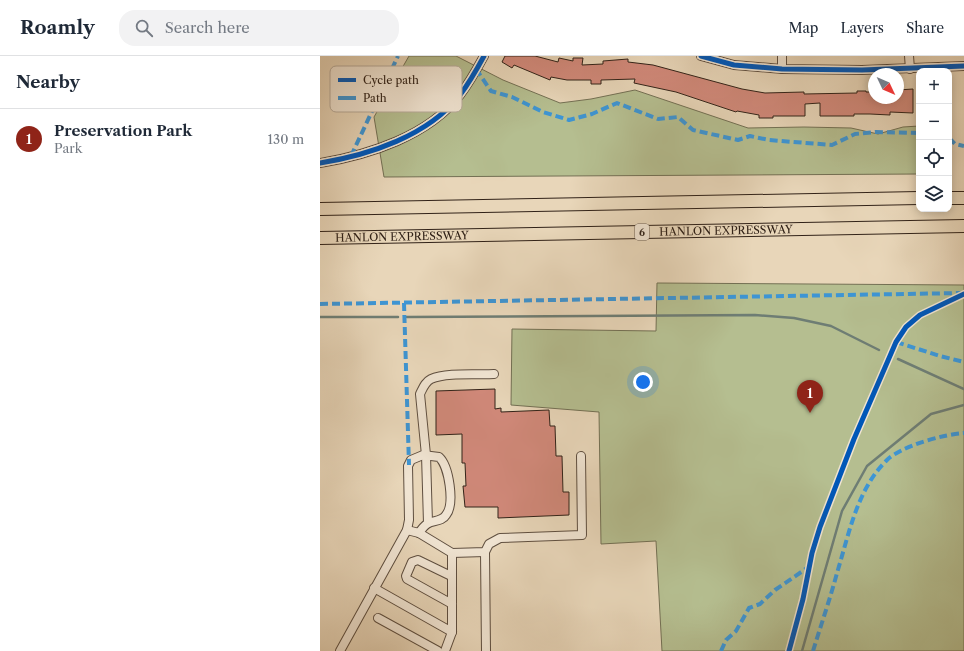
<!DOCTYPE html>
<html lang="en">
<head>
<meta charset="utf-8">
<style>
  body { margin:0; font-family:"Libre Caslon Text",serif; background:#f2f2f3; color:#1f2937 }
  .controls { position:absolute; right:12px; top:12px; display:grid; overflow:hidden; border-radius:8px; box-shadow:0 2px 10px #0003 }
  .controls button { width:36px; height:36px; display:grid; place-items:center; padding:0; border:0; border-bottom:1px solid #e0e1e3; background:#fff; color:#1f2937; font:20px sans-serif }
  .compass { position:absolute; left:548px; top:12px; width:36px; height:36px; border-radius:50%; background:#fff; box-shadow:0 2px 10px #0003; rotate:134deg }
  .you { position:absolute; left:323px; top:326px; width:14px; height:14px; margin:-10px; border:3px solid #fff; border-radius:50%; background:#1a73e8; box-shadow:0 0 0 6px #1a73e833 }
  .badge { display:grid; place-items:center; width:26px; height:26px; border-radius:50%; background:#8f2418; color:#fff; font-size:13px; font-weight:700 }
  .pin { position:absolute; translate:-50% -33px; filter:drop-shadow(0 1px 2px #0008) }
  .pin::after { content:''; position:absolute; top:21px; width:14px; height:12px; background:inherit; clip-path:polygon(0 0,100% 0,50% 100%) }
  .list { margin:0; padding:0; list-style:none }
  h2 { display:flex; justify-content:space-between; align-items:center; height:52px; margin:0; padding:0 16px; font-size:17px }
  h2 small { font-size:13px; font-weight:400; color:#747a83 }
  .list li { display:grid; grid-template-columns:26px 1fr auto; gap:12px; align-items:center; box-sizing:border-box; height:60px; padding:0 16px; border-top:1px solid #e0e1e3 }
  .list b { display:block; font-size:15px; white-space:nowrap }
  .list p { margin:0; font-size:13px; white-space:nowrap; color:#747a83 }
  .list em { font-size:13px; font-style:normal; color:#747a83 }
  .icon { flex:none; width:22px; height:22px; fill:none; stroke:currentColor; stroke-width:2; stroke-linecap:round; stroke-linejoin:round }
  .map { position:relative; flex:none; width:644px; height:595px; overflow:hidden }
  header { display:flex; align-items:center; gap:24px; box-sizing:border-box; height:56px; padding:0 20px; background:#fff; border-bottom:1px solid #e0e1e3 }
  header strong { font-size:19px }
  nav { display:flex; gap:22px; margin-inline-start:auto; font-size:14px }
  .search { width:280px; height:36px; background:#f2f2f3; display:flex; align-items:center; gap:10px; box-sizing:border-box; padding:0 14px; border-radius:16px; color:#747a83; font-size:15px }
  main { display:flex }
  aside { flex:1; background:#fff }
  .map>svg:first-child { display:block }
  .green { fill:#b5be90; stroke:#737054 }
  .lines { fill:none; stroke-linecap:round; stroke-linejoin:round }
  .stream { stroke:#6e7d74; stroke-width:2.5 }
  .building { fill:#d1897a; stroke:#312218 }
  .minor-casing { stroke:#5f4f40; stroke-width:10 }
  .highway-casing { stroke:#312218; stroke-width:14 }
  .minor { stroke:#f0e4d2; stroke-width:8 }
  .highway { stroke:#e8d6b9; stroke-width:12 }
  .quiet { stroke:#3d95d4; stroke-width:4; stroke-dasharray:8 4; stroke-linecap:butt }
  .cycleway-casing { stroke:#f0e4d2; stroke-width:8 }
  .cycleway { stroke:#0057b8; stroke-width:5 }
  .labels { text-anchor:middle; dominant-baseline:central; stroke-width:4; stroke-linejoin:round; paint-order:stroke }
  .shield { fill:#f0e4d2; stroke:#6a5c50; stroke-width:1 }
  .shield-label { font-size:10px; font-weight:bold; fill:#312218 }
  .street-label { font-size:11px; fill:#312218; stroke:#f0e4d2 }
  .key { fill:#f0e4d2; stroke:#b7aa9a; stroke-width:1 }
  .key-label { font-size:11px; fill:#312218 }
</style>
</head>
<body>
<header>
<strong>Roamly</strong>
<div class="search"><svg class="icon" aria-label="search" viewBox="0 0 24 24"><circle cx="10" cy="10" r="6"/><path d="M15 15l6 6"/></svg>Search here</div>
<nav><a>Map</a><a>Layers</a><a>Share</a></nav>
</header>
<main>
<aside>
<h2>Nearby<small></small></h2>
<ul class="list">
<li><span class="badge">1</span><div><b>Preservation Park</b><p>Park</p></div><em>130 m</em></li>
</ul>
</aside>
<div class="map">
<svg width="644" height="595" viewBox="0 0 644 595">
  <rect width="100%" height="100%" fill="#e8d6b9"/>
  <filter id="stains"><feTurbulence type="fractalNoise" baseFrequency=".005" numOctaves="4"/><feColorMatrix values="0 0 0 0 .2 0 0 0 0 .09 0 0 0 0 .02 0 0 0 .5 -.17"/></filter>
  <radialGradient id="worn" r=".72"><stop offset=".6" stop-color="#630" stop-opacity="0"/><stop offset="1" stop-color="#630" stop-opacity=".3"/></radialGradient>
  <!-- green -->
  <g class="green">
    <polygon points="89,0 136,0 183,24 240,47 271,43 315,34 428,72 484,71 531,72 558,78 583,71 599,70 599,118 64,121 54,61"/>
    <polygon points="337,227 644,229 644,595 342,595 336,485 281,488 279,356 191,349 192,273 336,275"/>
  </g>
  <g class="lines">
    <!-- stream -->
    <g class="stream">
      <polyline points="0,261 78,261"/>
      <polyline points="87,261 435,259 474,262 511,270 559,294"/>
      <polyline points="578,303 644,333"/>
      <polyline points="482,595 522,455 547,410 611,358 644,349"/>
    </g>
  </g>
  <!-- building -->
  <g class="building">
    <polygon points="185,0 215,0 238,6 239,2 253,5 253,2 263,2 262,9 283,8 283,5 308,3 308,6 333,9 422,33 445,37 484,36 484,38 537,37 537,35 546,35 546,36 554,36 554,42 578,42 578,34 593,33 593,57 570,56 570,59 550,58 534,58 534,60 500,60 500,47 485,48 485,60 453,60 453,62 439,62 439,59 417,55 416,56 356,36 314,27 315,23 281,24 281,28 271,28 271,24 247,24 231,21 230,24 194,9 192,12 182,6"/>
    <polygon points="175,333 175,353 181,352 181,356 229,354 230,370 235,370 236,400 242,400 243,436 249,436 249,459 178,462 178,451 145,451 143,430 146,430 145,407 142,407 142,378 116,379 116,335"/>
  </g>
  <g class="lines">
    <!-- minor casing -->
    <g class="minor-casing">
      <g id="minor">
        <polyline points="381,0 414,9 462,13 542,14 644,10"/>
        <polyline points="589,0 590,13"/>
        <polyline points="462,13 462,0"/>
        <path d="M0,107c49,-8 108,-27 140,-68 9,-12 17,-26 24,-39"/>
        <path d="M108,467l-2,-68 -6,-61c3,-6 5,-12 11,-15 15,-7 46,-4 63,-5"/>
        <polyline points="87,474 99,477 132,497 132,576"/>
        <polyline points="165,496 166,595"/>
        <polyline points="132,497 165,496 169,488 180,482 262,479 261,400"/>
        <polyline points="131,520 98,504 92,506 86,520 87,523 132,548"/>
        <polyline points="54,532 132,576 125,595"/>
        <polyline points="58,562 118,595"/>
        <path d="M20,595l67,-121 2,-10 -1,-54 3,-6 12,-5 16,2c10,9 16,47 7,58 -4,7 -14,5 -19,9 -3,2 -6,6 -8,9"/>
      </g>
    </g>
    <!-- highway casing -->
    <g class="highway-casing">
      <g id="highway">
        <polyline points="629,142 644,142"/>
        <polyline points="0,153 599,142"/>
        <path id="s1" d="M0,182l644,-12"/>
      </g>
    </g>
    <!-- minor -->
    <use href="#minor" class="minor"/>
    <!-- highway -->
    <use href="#highway" class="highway"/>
    <!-- quiet -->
    <g class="quiet">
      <polyline points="156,13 171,35 192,41 223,56 249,64 272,58 297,47 338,63 358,61 373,74 418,84 430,80 449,84 512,89 535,78 556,76 599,77"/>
      <polyline points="629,82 635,88 644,90"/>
      <polyline points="31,100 78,0"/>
      <polyline points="84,247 89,409"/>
      <polyline points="0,248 642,237"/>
      <polyline points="576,286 620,300 644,306"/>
      <polyline points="401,595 406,584 416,575 429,552 440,548 455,534 490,510"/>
      <path d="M493,595c8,-26 17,-52 24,-78 12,-39 20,-84 50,-113 14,-14 58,-26 77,-27"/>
    </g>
    <!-- cycleway casing -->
    <g class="cycleway-casing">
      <g id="cycleway">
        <polyline points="381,0 414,9 462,13 542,14 644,10"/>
        <path d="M0,107c49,-8 108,-27 140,-68 9,-12 17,-26 24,-39"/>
        <polyline points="469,595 483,543 492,497 500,471 534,383 576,286 586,271 600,259 644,238"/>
      </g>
    </g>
    <!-- cycleway -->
    <use href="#cycleway" class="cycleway"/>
  </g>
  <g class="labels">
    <!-- shield labels -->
    <rect class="shield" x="315" y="168" width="14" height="16" rx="3"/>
    <g class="shield-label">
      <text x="322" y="176">6</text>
    </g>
    <!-- street labels -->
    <g class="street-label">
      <text stroke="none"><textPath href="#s1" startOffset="406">HANLON EXPRESSWAY</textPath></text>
      <text stroke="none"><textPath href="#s1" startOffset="82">HANLON EXPRESSWAY</textPath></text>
    </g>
  </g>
  <!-- legend -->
  <rect x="10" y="10" width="132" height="46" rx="6" class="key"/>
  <rect x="18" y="22" width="18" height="4" fill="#0057b8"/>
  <rect x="18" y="40" width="18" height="4" fill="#3d95d4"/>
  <g class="key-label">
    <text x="43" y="28">Cycle path</text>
    <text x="43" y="46">Path</text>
  </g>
  <rect width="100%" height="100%" filter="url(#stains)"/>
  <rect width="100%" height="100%" fill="url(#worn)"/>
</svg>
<div class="controls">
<button>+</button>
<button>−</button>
<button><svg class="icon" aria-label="locate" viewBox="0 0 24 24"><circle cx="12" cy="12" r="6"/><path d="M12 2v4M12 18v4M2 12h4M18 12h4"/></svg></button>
<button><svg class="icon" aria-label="layers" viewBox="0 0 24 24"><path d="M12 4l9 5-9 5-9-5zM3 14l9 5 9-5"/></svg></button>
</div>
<svg class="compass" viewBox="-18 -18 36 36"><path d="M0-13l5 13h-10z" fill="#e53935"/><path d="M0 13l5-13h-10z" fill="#747a83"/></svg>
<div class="you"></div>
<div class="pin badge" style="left:490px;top:357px">1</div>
</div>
</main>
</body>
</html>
